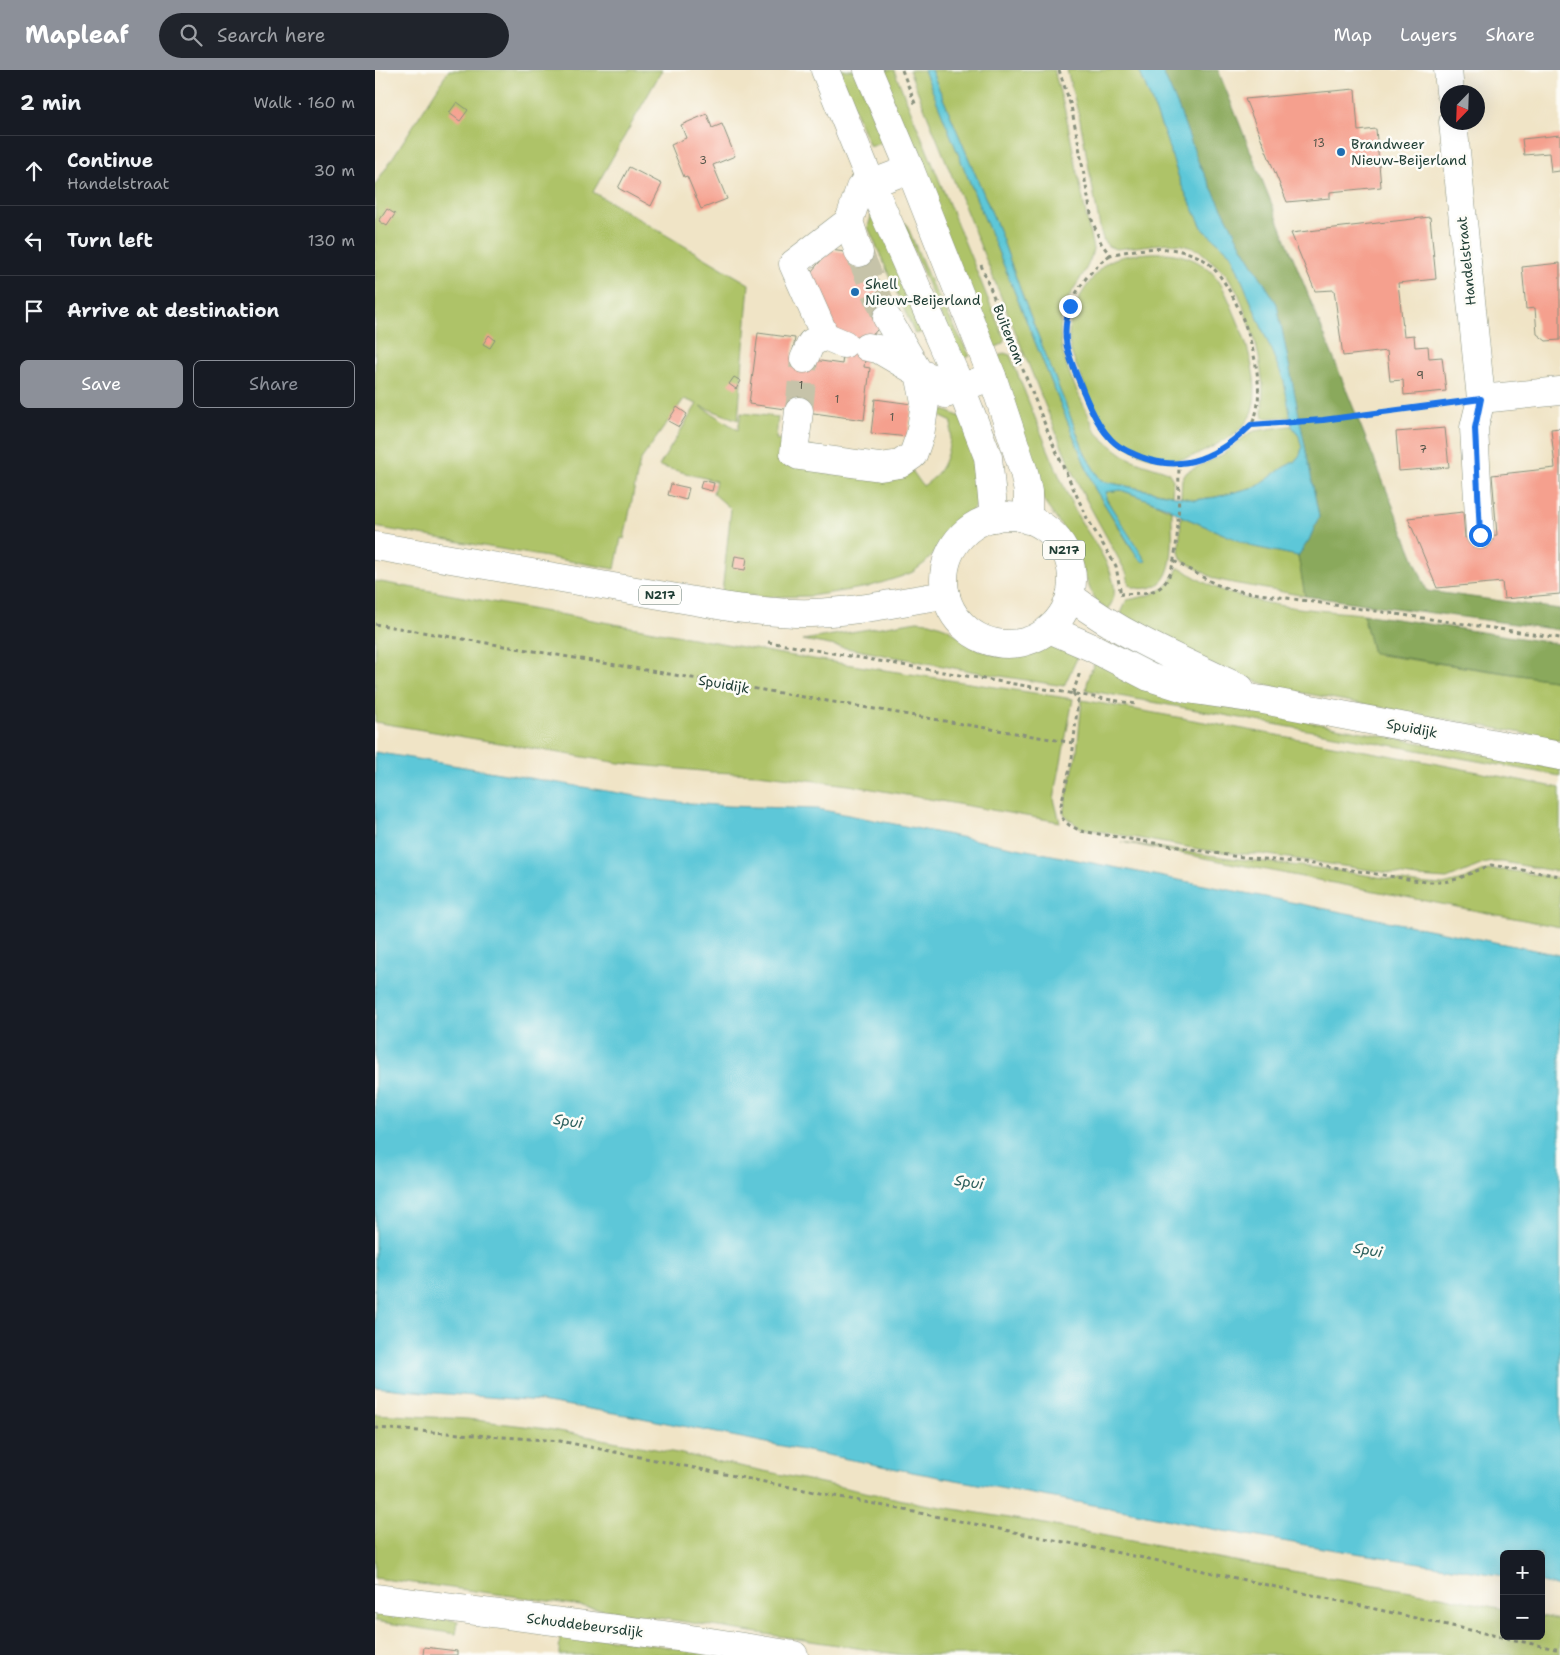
<!DOCTYPE html>
<html lang="en">
<head>
<meta charset="utf-8">
<style>
  body { margin:0; font-family:"Shantell Sans",sans-serif; background:#20242c; color:#f1f3f6 }
  .controls { position:absolute; right:15px; bottom:15px; display:grid; overflow:hidden; border-radius:8px; box-shadow:0 5px 20px #0002 }
  .controls button { width:45px; height:45px; display:grid; place-items:center; padding:0; border:0; border-bottom:1px solid #363941; background:#171b24; color:#f1f3f6; font:25px sans-serif }
  .compass { position:absolute; left:1065px; top:15px; width:45px; height:45px; border-radius:50%; background:#171b24; box-shadow:0 5px 20px #0002; rotate:203deg }
  .stop { position:absolute; width:15px; height:15px; margin:-11px; border:4px solid #1a73e8; border-radius:50%; background:#fff }
  .stop.end { background:#1a73e8; border-color:#fff; box-shadow:0 1px 5px #0008 }
  .list { margin:0; padding:0; list-style:none }
  h2 { display:flex; justify-content:space-between; align-items:center; height:65px; margin:0; padding:0 20px; font-size:21px }
  h2 small { font-size:16px; font-weight:400; color:#9ea1a6 }
  .list li { display:grid; grid-template-columns:32px 1fr auto; gap:15px; align-items:center; box-sizing:border-box; height:70px; padding:0 20px; border-top:1px solid #363941 }
  .list b { display:block; font-size:19px; white-space:nowrap }
  .list p { margin:0; font-size:16px; white-space:nowrap; color:#9ea1a6 }
  .list em { font-size:16px; font-style:normal; color:#9ea1a6 }
  .actions { display:flex; gap:10px; padding:15px 20px }
  .actions a { flex:1; padding:11px 0; border:1px solid #8c9099; border-radius:8px; text-align:center; font-size:18px; color:#8c9099 }
  .actions .main { background:#8c9099; color:#fff }
  .icon { flex:none; width:28px; height:28px; fill:none; stroke:currentColor; stroke-width:2; stroke-linecap:round; stroke-linejoin:round }
  .map { position:relative; flex:none; width:1185px; height:1585px; overflow:hidden }
  header { display:flex; align-items:center; gap:30px; box-sizing:border-box; height:70px; padding:0 25px; background:#8c9099; color:#fff }
  header strong { font-size:24px }
  nav { display:flex; gap:28px; margin-inline-start:auto; font-size:18px }
  .search { width:350px; height:45px; background:#20242c; display:flex; align-items:center; gap:12px; box-sizing:border-box; padding:0 18px; border-radius:28px; color:#9ea1a6; font-size:19px }
  main { display:flex }
  aside { flex:1; background:#171b24 }
  .map>svg:first-child { display:block }
  .green { fill:#aec367; stroke:#66804e }
  .forest { fill:#8aa95c; stroke:#547348 }
  .water { fill:#5dc7d8; stroke:#3e8286 }
  .building { fill:#f5a08e }
  .lines { fill:none; stroke-linecap:round; stroke-linejoin:round }
  .minor-tunnel { stroke:#c6c3a9; stroke-width:28; stroke-dasharray:28 14; stroke-linecap:butt }
  .minor-casing { stroke:#88907d; stroke-width:29 }
  .major-casing { stroke:#88907d; stroke-width:29 }
  .path { stroke:#88907d; stroke-width:3; stroke-dasharray:4 4; stroke-linecap:butt }
  .minor { stroke:#fff; stroke-width:28 }
  .major { stroke:#fff; stroke-width:28 }
  .route { stroke:#1a73e8; stroke-width:6 }
  .poi-dot { fill:#1f6fb2; stroke:#fdfcf7; stroke-width:2 }
  .labels { text-anchor:middle; dominant-baseline:central; stroke-width:5; stroke-linejoin:round; paint-order:stroke }
  .number-label { font-size:11px; fill:#54564a }
  .shield { fill:#fdfcf7; stroke:#62766e; stroke-width:1 }
  .shield-label { font-size:12px; font-weight:bold; fill:#1f3d34 }
  .poi-label { font-size:14px; fill:#1f3d34; stroke:#fdfcf7; text-anchor:start }
  .street-label { font-size:14px; fill:#1f3d34; stroke:#fdfcf7 }
  .water-label { font-size:15px; font-style:italic; fill:#2e605d; stroke:#fdfcf7 }
</style>
</head>
<body>
<header>
<strong>Mapleaf</strong>
<div class="search"><svg class="icon" aria-label="search" viewBox="0 0 24 24"><circle cx="10" cy="10" r="6"/><path d="M15 15l6 6"/></svg>Search here</div>
<nav><a>Map</a><a>Layers</a><a>Share</a></nav>
</header>
<main>
<aside>
<h2>2 min<small>Walk · 160 m</small></h2>
<ul class="list">
<li><svg class="icon" aria-label="ahead" viewBox="0 0 24 24"><path d="M12 20V5M6 11l6-6 6 6"/></svg><div><b>Continue</b><p>Handelstraat</p></div><em>30 m</em></li>
<li><svg class="icon" aria-label="left" viewBox="0 0 24 24"><path d="M17 20v-9H6M10 6l-5 5 5 5"/></svg><div><b>Turn left</b></div><em>130 m</em></li>
<li><svg class="icon" aria-label="arrive" viewBox="0 0 24 24"><path d="M6 21V4h12l-3 4 3 4H6"/></svg><div><b>Arrive at destination</b></div></li>
</ul>
<div class="actions"><a class="main">Save</a><a>Share</a></div>
</aside>
<div class="map">
<svg width="1185" height="1585" viewBox="0 0 1185 1585">
  <rect width="100%" height="100%" fill="#fdfcf7"/>
  <filter id="ink" filterUnits="userSpaceOnUse"><feTurbulence type="fractalNoise" baseFrequency=".02" numOctaves="2"/><feDisplacementMap in="SourceGraphic" scale="10" xChannelSelector="R" yChannelSelector="G"/><feConvolveMatrix kernelMatrix="1 2 1 2 8 2 1 2 1" color-interpolation-filters="sRGB"/></filter>
  <filter id="wash" filterUnits="userSpaceOnUse"><feTurbulence type="fractalNoise" baseFrequency=".0096" numOctaves="4" result="noise"/><feDisplacementMap in="SourceGraphic" scale="20" xChannelSelector="R" yChannelSelector="G"/><feGaussianBlur stdDeviation="1.12" result="paint"/><feColorMatrix in="noise" values="0 0 0 0 0 0 0 0 0 0 0 0 0 0 0 0 0 1.4 0 .05"/><feComposite in="paint" operator="in"/></filter>
  <g filter="url(#wash)">
    <rect width="100%" height="100%" fill="#f0e4c6"/>
    <!-- green -->
    <g class="green">
      <path d="M74,0h213l-69,122 156,92 -11,136 -38,-14 38,24 3,-17 37,4 -2,22 135,30 12,17c25,-16 26,-38 29,-64l-19,-9 4,-6 24,10 9,20 10,56 -4,12 -8,11 -42,46 -13,10 -13,5 -32,10 -57,9 -45,1 -44,-4 9,-84 -18,-16 3,-12 -57,-15 38,-62 -13,-5 -44,62 -16,78 -3,-1 -6,31 -240,-42v-342z"/>
      <polygon points="463,0 480,0 508,72 495,77"/>
      <polygon points="501,0 519,0 629,268 629,272 626,275 615,279"/>
      <path d="M534,0h15l171,419 35,57 13,16 -37,-64v-6l15,-2 25,9 26,12c-1,22 7,73 -24,77 -7,1 -12,1 -19,-3l-2,-11 -45,-82 -22,-50z"/>
      <path d="M556,0h123l11,41 28,138c-4,25 -26,42 -31,66 -7,33 10,66 24,95 4,7 7,18 12,24 7,7 16,14 24,20 13,9 31,12 46,18l5,8 -1,15 -71,-14 -15,-25 -62,-156 -25,-70z"/>
      <polygon points="692,0 764,0 788,60 806,114 828,159 856,184 909,311 916,347 889,348 887,344 888,315 884,287 879,267 864,225 852,205 824,180 808,175 794,173 741,179 733,176 729,171 726,163 705,50"/>
      <polygon points="499,137 551,261 540,264 493,157"/>
      <polygon points="531,153 557,215 595,286 584,290 528,154"/>
      <path d="M776,183c20,-1 40,2 57,16 14,11 21,32 28,48 11,26 27,73 14,99 -6,12 -19,21 -31,27 -11,7 -25,14 -38,16 -33,6 -67,-16 -83,-43 -7,-13 -12,-28 -18,-42 -5,-12 -12,-25 -11,-39 0,-19 9,-37 20,-52 6,-8 13,-18 21,-22 12,-6 27,-7 41,-8z"/>
      <path d="M629,283l6,2c21,52 41,105 65,156 12,23 32,45 38,70 3,11 1,21 -6,29l-10,-8 -7,-13 -17,-47 -26,-36 -8,-17 -42,-132z"/>
      <polygon points="914,356 917,356 924,366 927,378 925,385 919,392 909,397 883,416 841,427 820,430 806,427 807,409 812,402 847,385 873,364 880,361"/>
      <polygon points="806,446 879,477 923,486 930,526 858,513 840,509 807,490 804,482"/>
      <path d="M803,498l5,1c49,37 121,40 180,45l10,40 187,27v59l-279,-51 -54,-17 -107,-52 2,-9 5,-11c15,-3 34,-6 43,-18 4,-4 5,-9 8,-14z"/>
      <polygon points="0,511 412,585 698,629 679,729 685,752 474,715 383,704 337,702 244,693 0,652"/>
      <polygon points="542,551 555,552 572,558 600,578 617,584 641,585 674,576 690,577 705,582 689,616 606,603 428,570"/>
      <polygon points="722,589 806,628 1185,699 1185,706 711,620 714,604"/>
      <polygon points="707,630 1057,693 1185,718 1185,802 1128,792 1117,792 1108,794 1072,809 1042,807 887,784 866,784 829,780 706,758 693,749 688,742 702,682"/>
      <polygon points="747,772 846,787 959,800 1040,813 1068,815 1091,809 1112,800 1130,800 1184,808 1185,857"/>
      <polygon points="0,1344 92,1349 173,1359 302,1383 548,1434 659,1452 869,1493 1066,1526 1129,1539 1129,1566 1166,1566 1166,1546 1185,1550 1185,1585 528,1585 153,1528 0,1508"/>
      <polygon points="0,1540 83,1551 81,1564 0,1551"/>
      <polygon points="185,1562 351,1585 184,1585"/>
    </g>
    <!-- forest -->
    <g class="forest">
      <polygon points="787,0 843,0 1052,521 1185,539 1185,560 930,526 923,486 934,470 944,447 902,234 867,177 824,94 804,39"/>
      <polygon points="988,544 1185,574 1185,611 998,583"/>
    </g>
    <!-- water -->
    <g class="water">
      <polygon points="549,0 556,0 624,160 649,230 711,386 726,411 820,430 841,427 883,416 909,397 919,392 925,385 927,378 924,366 917,356 909,311 856,184 828,159 806,114 788,60 764,0 787,0 804,39 824,94 867,177 902,234 944,447 934,470 923,486 879,477 806,446 792,437 746,420 731,422 731,429 771,491 768,492 762,486 720,419"/>
      <polygon points="0,682 291,731 352,736 443,739 1185,885 1185,1517 1166,1513 1166,1484 1129,1484 1129,1506 948,1478 837,1459 762,1443 537,1402 257,1346 166,1331 59,1323 0,1317"/>
    </g>
    <g id="blocks">
      <!-- building -->
      <g class="building">
        <polygon points="980,19 983,61 1001,59 1006,117 955,122 955,128 912,132 870,29"/>
        <polygon points="82,32 93,40 85,51 74,43"/>
        <polygon points="332,44 337,58 347,54 360,86 338,95 352,129 326,139 312,106 309,107 296,75 311,68 306,55"/>
        <polygon points="1185,65 1185,101 1176,102 1174,83 1149,85 1147,69"/>
        <polygon points="254,97 287,114 276,136 243,118"/>
        <polygon points="12,139 20,144 12,156 4,151"/>
        <polygon points="1055,147 1061,209 1023,213 1029,266 1039,265 1040,277 1053,276 1054,288 1067,287 1071,321 1029,325 1028,310 1015,311 1012,281 968,286 959,220 940,221 916,163"/>
        <polygon points="455,180 493,185 516,243 492,272 489,297 495,298 489,350 374,334 383,263 420,268 417,287 467,294 470,268 454,264 430,209"/>
        <polygon points="1185,193 1185,270 1171,271 1162,264 1160,238 1151,239 1147,197"/>
        <polygon points="114,265 120,270 115,278 108,274"/>
        <polygon points="359,307 366,311 361,319 354,314"/>
        <polygon points="500,329 537,334 533,367 496,363"/>
        <polygon points="302,337 312,344 304,357 293,351"/>
        <polygon points="1070,358 1074,397 1024,401 1021,362"/>
        <polygon points="1185,358 1185,524 1129,529 1127,512 1062,518 1033,448 1088,442 1090,468 1122,465 1117,405 1180,398 1176,359"/>
        <polygon points="327,410 339,413 337,421 325,418"/>
        <polygon points="296,414 314,418 311,430 293,425"/>
        <polygon points="360,486 372,488 370,500 358,498"/>
        <polygon points="49,1577 82,1581 82,1585 48,1585"/>
      </g>
    </g>
  </g>
  <g filter="url(#ink)">
    <use href="#blocks" fill-opacity="0" stroke="#88907d" stroke-width="1"/>
    <g class="lines">
      <!-- minor-tunnel -->
      <g class="minor-tunnel">
        <polyline points="484,183 512,248"/>
        <polyline points="424,341 429,289"/>
      </g>
      <!-- minor casing -->
      <g class="minor-casing">
        <g id="minor">
          <polyline points="1073,0 1075,22"/>
          <polyline points="1078,52 1106,329 1185,321"/>
          <polyline points="484,183 474,151 485,118 535,99"/>
          <polyline points="512,248 544,303 555,307 571,324 617,306"/>
          <polyline points="469,274 450,266 418,194 474,151"/>
          <polyline points="429,289 436,273 450,266"/>
          <polyline points="424,341 419,383 424,386 505,397 525,394 538,385 545,365 550,333 544,303 503,279 492,277"/>
          <polyline points="1105,465 1099,358 1106,329"/>
          <polyline points="0,1528 303,1567 419,1585"/>
        </g>
      </g>
      <!-- major casing -->
      <g class="major-casing">
        <g id="major">
          <polyline points="450,0 496,113 586,318 613,387 619,448"/>
          <polyline points="493,0 535,99 617,306 649,402 653,422 653,450"/>
          <circle cx="633" cy="510" r="64"/>
          <path d="M0,476l360,62c26,3 52,6 77,5 45,-1 90,-12 134,-18"/>
          <path d="M695,526c51,39 112,65 170,92"/>
          <polyline points="674,559 718,578 774,607 812,619 888,630 1185,686"/>
        </g>
      </g>
      <!-- path -->
      <g class="path">
        <polyline points="527,0 541,36"/>
        <path d="M684,0l12,36 7,35 14,79 9,23 9,12c30,-7 61,-11 89,2 38,18 76,132 52,168 -12,17 -52,37 -72,39 -1,27 3,105 -17,122 -10,9 -28,7 -41,8"/>
        <path d="M735,185c-21,15 -41,42 -44,68 -2,10 -1,21 1,30 6,21 30,74 45,88 17,16 45,24 67,23"/>
        <polyline points="606,195 677,372 712,448 741,496 746,526"/>
        <polyline points="876,355 948,350 1078,333"/>
        <polyline points="799,491 840,514 857,520 1185,568"/>
        <polyline points="0,554 699,673"/>
        <polyline points="393,572 603,608 761,634"/>
        <polyline points="698,623 705,602"/>
        <polyline points="698,623 703,630 697,689 686,735 686,747 694,755 706,761 858,786 939,794 1051,812 1069,812 1082,809 1116,795 1185,806"/>
        <polyline points="0,1358 185,1371 784,1491 1185,1580"/>
      </g>
      <!-- minor -->
      <use href="#minor" class="minor"/>
      <!-- major -->
      <use href="#major" class="major"/>
    </g>
  </g>
  <g class="lines" filter="url(#ink)">
    <!-- route -->
    <path class="route" d="M695,236c-10,31 -2,49 10,77 7,18 16,40 29,54 8,10 20,15 32,20 43,17 79,-2 110,-32l72,-5 158,-21 -6,29 5,107"/>
  </g>
  <!-- markers -->
  <g class="poi-dot">
    <circle cx="966" cy="82" r="5"/>
    <circle cx="480" cy="222" r="5"/>
  </g>
  <g class="labels">
    <!-- number labels -->
    <g class="number-label">
      <text x="944" y="73">13</text>
      <text x="328" y="90">3</text>
      <text x="1045" y="305">9</text>
      <text x="426" y="315">1</text>
      <text x="462" y="329">1</text>
      <text x="517" y="347">1</text>
      <text x="1048" y="379">7</text>
    </g>
    <!-- shield labels -->
    <g class="shield">
      <rect x="668" y="470.5" width="42" height="19" rx="4"/>
      <rect x="264" y="515.5" width="42" height="19" rx="4"/>
    </g>
    <g class="shield-label">
      <text x="689" y="480">N217</text>
      <text x="285" y="525">N217</text>
    </g>
    <!-- poi labels -->
    <g class="poi-label">
      <text x="976" y="74">Brandweer<tspan x="976" dy="16">Nieuw-Beijerland</tspan></text>
      <text x="490" y="214">Shell<tspan x="490" dy="16">Nieuw-Beijerland</tspan></text>
    </g>
    <!-- street labels -->
    <g class="street-label">
      <text transform="translate(1091 191) rotate(-96)">Handelstraat</text>
      <text transform="translate(634 264) rotate(68)">Buitenom</text>
      <text transform="translate(349 614) rotate(10)">Spuidijk</text>
      <text transform="translate(1037 658) rotate(11)">Spuidijk</text>
      <text transform="translate(210 1555) rotate(7)">Schuddebeursdijk</text>
    </g>
    <!-- water labels -->
    <g class="water-label">
      <text transform="translate(193 1051) rotate(9)">Spui</text>
      <text transform="translate(594 1112) rotate(9)">Spui</text>
      <text transform="translate(993 1180) rotate(10)">Spui</text>
    </g>
  </g>
</svg>
<div class="controls">
<button>+</button>
<button>−</button>
</div>
<svg class="compass" viewBox="-18 -18 36 36"><path d="M0-13l5 13h-10z" fill="#e53935"/><path d="M0 13l5-13h-10z" fill="#9ea1a6"/></svg>
<div class="stop" style="left:1105px;top:465px"></div>
<div class="stop end" style="left:695px;top:236px"></div>
</div>
</main>
</body>
</html>
